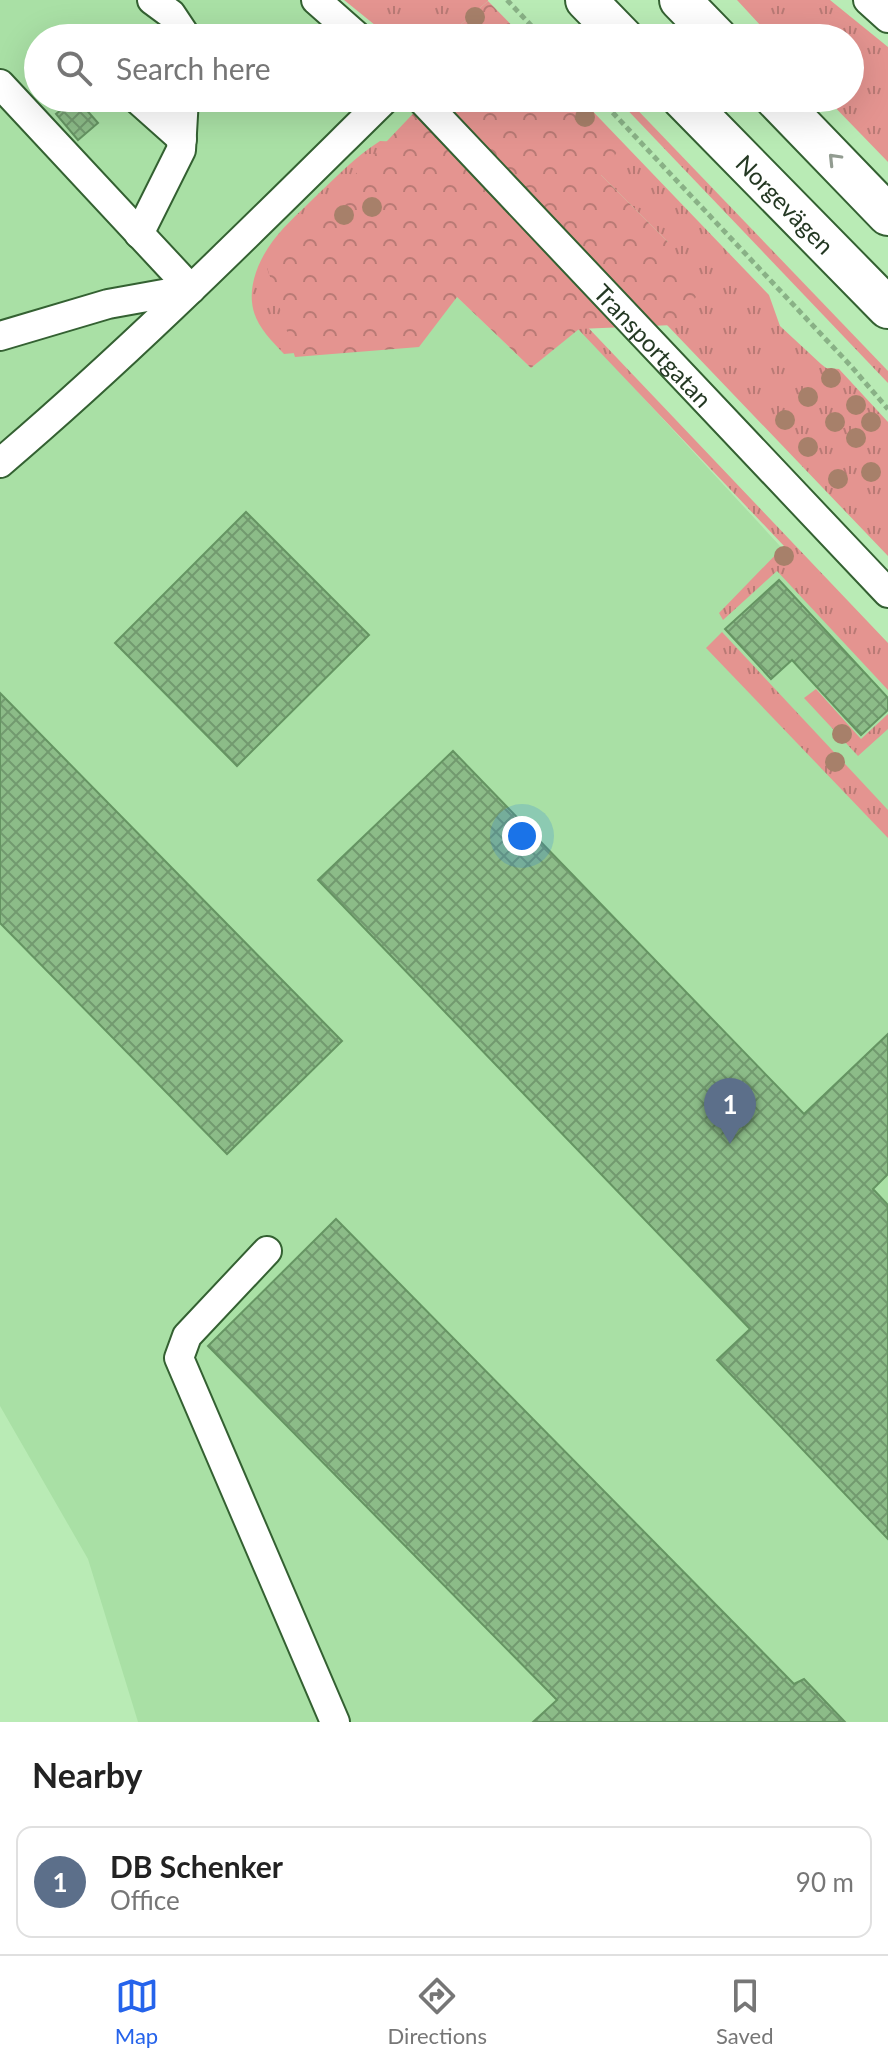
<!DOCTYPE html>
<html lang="en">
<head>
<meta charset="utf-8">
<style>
  body { margin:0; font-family:Lato,sans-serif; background:#f2f2f2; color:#222 }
  .you { position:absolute; left:522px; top:836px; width:28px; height:28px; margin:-20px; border:6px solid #fff; border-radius:50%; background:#1a73e8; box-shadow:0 0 0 12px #1a73e833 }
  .badge { display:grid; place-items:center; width:52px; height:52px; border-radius:50%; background:#2563eb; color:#fff; font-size:26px; font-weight:700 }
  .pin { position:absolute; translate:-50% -66px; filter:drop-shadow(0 2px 4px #0008) }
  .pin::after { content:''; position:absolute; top:42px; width:28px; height:24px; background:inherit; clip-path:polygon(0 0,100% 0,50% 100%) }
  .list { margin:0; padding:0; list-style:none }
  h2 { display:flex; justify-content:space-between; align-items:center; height:104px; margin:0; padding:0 32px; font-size:34px }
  h2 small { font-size:26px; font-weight:400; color:#767676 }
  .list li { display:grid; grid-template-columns:52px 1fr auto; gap:24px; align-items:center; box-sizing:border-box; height:112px; margin:0 16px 16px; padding:0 16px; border:2px solid #e0e0e0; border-radius:16px }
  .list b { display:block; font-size:30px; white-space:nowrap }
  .list p { margin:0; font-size:26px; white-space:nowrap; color:#767676 }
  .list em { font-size:26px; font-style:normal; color:#767676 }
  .icon { flex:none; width:44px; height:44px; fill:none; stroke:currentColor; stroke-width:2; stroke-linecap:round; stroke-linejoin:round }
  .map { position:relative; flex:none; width:888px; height:1722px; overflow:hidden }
  .search { position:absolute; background:#fff; box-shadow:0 8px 32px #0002; left:24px; right:24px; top:24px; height:88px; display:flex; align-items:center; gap:20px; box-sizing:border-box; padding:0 28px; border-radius:44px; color:#767676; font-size:30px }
  .sheet { height:232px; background:#fff }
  nav { display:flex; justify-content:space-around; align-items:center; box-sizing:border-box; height:112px; border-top:2px solid #e0e0e0; background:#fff; font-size:22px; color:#767676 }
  nav a { display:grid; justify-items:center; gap:4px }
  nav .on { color:#2563eb }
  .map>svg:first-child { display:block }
  .built { fill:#a9e0a5 }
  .grass { fill:url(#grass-tufts) }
  .forest { fill:url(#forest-crowns) }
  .building { fill:url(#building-cross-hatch); stroke:#659462; stroke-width:2 }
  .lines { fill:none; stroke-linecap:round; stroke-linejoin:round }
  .minor-casing { stroke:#346132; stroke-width:32 }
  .highway-casing { stroke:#346132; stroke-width:44 }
  .path { stroke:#89b186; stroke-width:5; stroke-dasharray:6 4; stroke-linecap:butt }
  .minor { stroke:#fff; stroke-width:28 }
  .highway { stroke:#fff; stroke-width:40 }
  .tree { fill:#a7806a }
  .oneway { stroke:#929c91 }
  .labels { text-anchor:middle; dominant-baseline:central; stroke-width:7; stroke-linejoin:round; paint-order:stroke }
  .street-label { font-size:24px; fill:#243823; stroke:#b9ebb5 }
</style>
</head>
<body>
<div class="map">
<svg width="888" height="1722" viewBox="0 0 888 1722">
  <defs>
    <pattern id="grass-tufts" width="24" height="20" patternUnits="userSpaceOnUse" patternTransform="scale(2)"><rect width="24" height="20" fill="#e49490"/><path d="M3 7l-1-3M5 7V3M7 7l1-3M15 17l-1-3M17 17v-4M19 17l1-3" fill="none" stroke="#b97a75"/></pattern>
    <pattern id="forest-crowns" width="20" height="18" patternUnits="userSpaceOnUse" patternTransform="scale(2)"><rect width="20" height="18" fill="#e49490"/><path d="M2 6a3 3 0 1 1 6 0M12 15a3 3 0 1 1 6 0" fill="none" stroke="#b97a75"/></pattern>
    <pattern id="building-cross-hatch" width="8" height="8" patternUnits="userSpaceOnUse" patternTransform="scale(2)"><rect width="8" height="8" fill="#8cbc88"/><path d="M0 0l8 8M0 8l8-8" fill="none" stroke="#729a6f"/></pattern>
  </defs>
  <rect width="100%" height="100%" fill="#b9ebb5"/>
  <!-- built -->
  <polygon class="built" points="0,0 300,0 343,38 38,38 38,98 410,98 420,106 457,297 531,368 579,328 888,663 888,1722 138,1722 88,1559 0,1406"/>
  <!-- grass -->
  <g class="grass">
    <polygon points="344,0 488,0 488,1 445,38 391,38"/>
    <polygon points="737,0 830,0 888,47 888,162 826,98 850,98 850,38 772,38"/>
    <polygon points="576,98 580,98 769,295 780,326 821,364 826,368 839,369 888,422 888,556 667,325 673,325 668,242 601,175"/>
    <polygon points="616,98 626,98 888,371 888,383"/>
    <path d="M380,141l22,1 177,176 309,325v47l-111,-119 -54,49 -4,-7 65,-67 -206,-217 -77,-75 -140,93 -77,7c-15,-16 -30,-30 -32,-52 -2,-18 6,-39 16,-54 12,-19 30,-34 46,-50 21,-20 41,-41 66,-57z"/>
    <polygon points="722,632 888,810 888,838 706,648"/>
    <polygon points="816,689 861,739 888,714 888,729 858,756 804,698"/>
  </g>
  <!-- forest -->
  <g class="forest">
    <polygon points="488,1 524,38 445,38"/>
    <polygon points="428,98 576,98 620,148 601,175 668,242 696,297 673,325 579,329 531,368 457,297 419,347 295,357 267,267"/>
  </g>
  <!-- building -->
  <g class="building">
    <polygon points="76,98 98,123 78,140 56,114"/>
    <polygon points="246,512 369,635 237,766 115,643"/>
    <polygon points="779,580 888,698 888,710 861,735 792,660 771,679 725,629"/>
    <polygon points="0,693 342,1041 227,1154 0,923"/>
    <polygon points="453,751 804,1114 888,1034 888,1174 873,1189 888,1205 888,1539 717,1360 750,1329 318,880"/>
    <polygon points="336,1219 794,1684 804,1679 845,1722 533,1722 557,1700 208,1346"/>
  </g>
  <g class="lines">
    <!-- minor casing -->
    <g class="minor-casing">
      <g id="minor">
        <polyline points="152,0 171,14 187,38"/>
        <polyline points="316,0 359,38"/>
        <polyline points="868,0 888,18"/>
        <polyline points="0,84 191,289"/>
        <polyline points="136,98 182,139"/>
        <path id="s1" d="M420,98l468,495"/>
        <polyline points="139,234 181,150 184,98"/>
        <polyline points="0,336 108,304 191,289"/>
        <path d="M0,463c135,-115 260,-241 386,-365"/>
        <polyline points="267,1251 187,1336 179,1358 335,1722"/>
      </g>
    </g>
    <!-- highway casing -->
    <g class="highway-casing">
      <g id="highway">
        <polyline points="586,0 623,38"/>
        <polyline points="680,0 717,38"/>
        <path id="s2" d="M682,98l206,210"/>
        <polyline points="775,98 888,215"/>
      </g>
    </g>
    <!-- path -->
    <g class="path">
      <polyline points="507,0 543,38"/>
      <polyline points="599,98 850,365 888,409"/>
    </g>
    <!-- minor -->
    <use href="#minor" class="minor"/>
    <!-- highway -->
    <use href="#highway" class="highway"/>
  </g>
  <!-- trees -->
  <g class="tree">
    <circle cx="475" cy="17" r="10"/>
    <circle cx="585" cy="117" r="10"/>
    <circle cx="372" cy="207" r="10"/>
    <circle cx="344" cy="215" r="10"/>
    <circle cx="831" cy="378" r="10"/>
    <circle cx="808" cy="397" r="10"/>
    <circle cx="856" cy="405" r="10"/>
    <circle cx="785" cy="420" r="10"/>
    <circle cx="835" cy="422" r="10"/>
    <circle cx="871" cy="422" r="10"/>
    <circle cx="856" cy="438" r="10"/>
    <circle cx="808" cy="447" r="10"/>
    <circle cx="871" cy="472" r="10"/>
    <circle cx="838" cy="479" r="10"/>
    <circle cx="784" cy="556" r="10"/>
    <circle cx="842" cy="734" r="10"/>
    <circle cx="835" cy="762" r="10"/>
  </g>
  <!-- one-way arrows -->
  <defs><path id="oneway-chevron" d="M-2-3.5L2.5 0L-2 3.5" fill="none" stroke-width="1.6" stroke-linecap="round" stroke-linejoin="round" transform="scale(2)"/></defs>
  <use class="oneway" href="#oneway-chevron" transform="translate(834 159) rotate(-134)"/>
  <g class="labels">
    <!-- street labels -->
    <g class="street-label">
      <text stroke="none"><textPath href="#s2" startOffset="148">Norgevägen</textPath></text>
      <text stroke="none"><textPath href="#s1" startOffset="340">Transportgatan</textPath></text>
    </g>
  </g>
</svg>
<div class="you"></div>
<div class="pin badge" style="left:730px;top:1144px;background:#5c6f8a">1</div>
<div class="search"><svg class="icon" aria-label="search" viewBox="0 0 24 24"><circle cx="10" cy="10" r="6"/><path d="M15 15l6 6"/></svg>Search here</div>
</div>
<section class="sheet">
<h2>Nearby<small></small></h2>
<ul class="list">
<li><span class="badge" style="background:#5c6f8a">1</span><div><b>DB Schenker</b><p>Office</p></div><em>90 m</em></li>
</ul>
</section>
<nav>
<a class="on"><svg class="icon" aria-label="map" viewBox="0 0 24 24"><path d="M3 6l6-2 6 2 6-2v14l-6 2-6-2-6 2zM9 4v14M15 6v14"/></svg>Map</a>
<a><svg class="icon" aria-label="directions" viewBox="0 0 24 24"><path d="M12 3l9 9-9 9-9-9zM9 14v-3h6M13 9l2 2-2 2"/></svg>Directions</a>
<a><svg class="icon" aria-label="saved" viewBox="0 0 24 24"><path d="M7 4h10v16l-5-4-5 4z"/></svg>Saved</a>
</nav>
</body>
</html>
